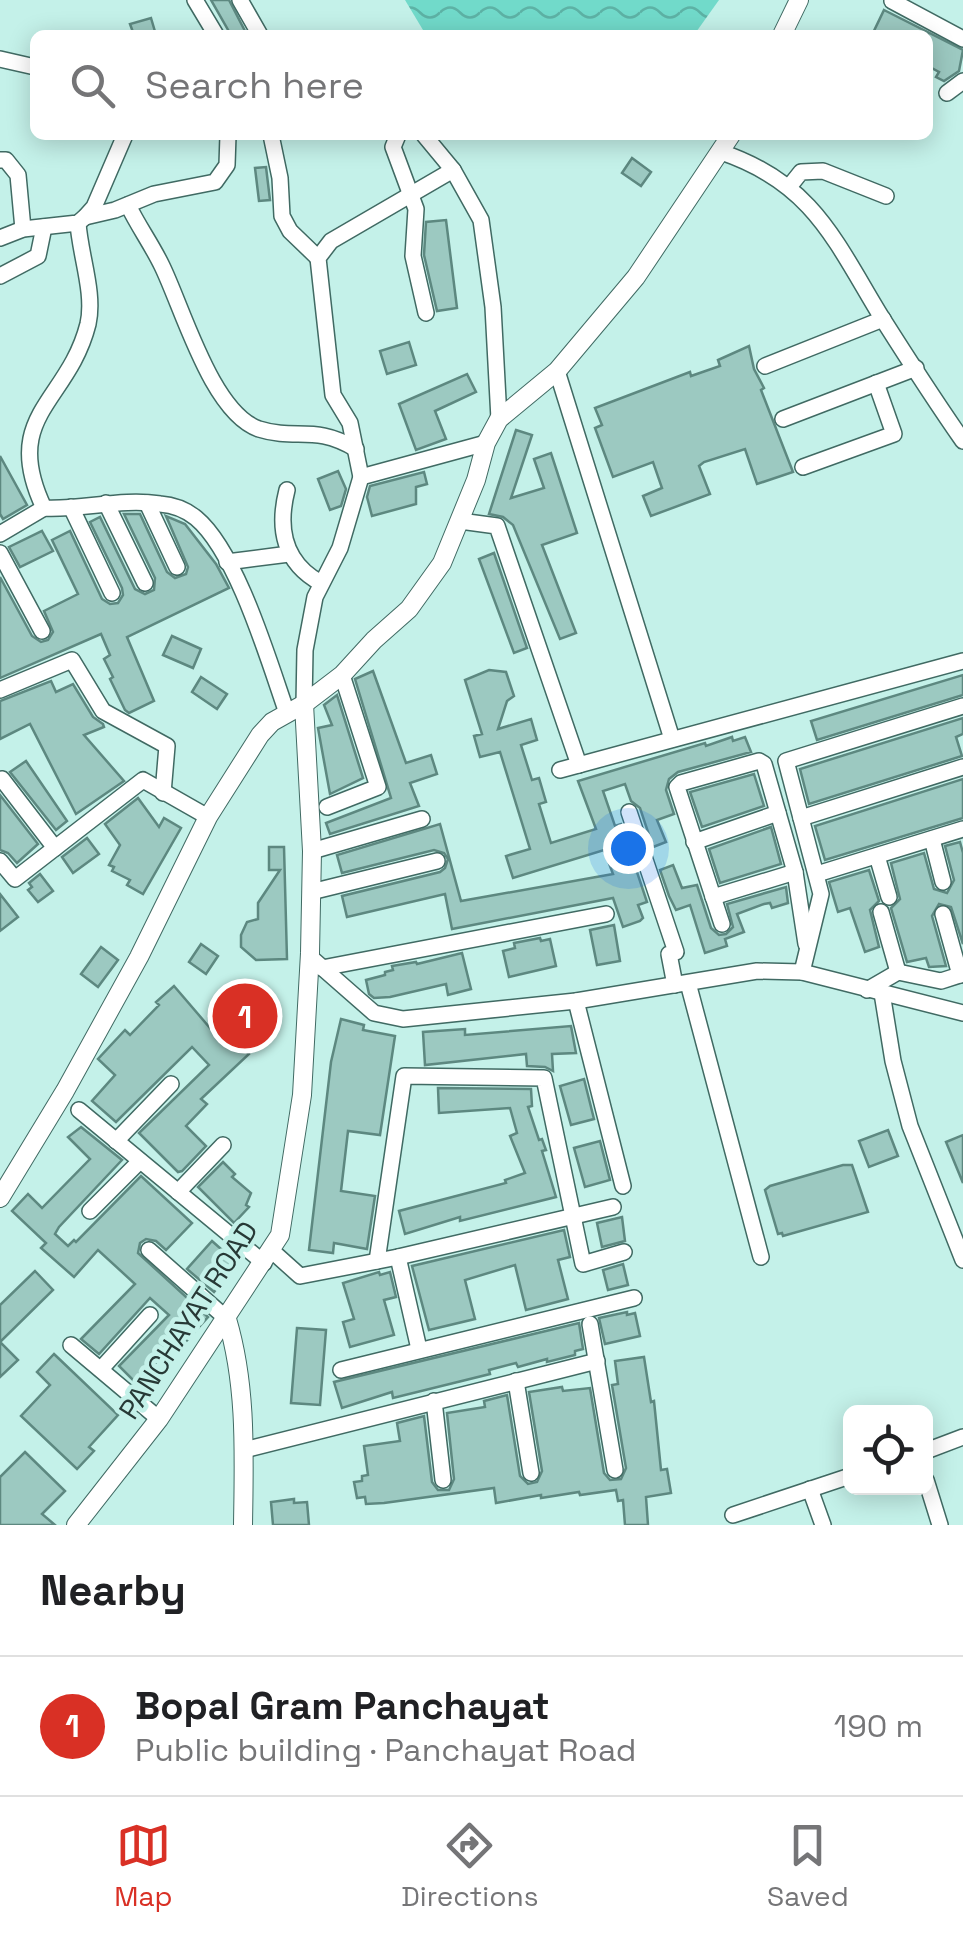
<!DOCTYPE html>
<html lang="en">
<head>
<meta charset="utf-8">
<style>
  body { margin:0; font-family:"Space Grotesk",sans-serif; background:#f6f6f6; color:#202124 }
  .controls { position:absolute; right:30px; bottom:30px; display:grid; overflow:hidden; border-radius:15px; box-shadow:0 5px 25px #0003 }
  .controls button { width:90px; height:90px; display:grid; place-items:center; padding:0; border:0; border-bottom:2px solid #e0e0e0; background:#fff; color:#202124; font:50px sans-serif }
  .you { position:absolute; left:628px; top:848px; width:35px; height:35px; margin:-25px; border:8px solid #fff; border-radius:50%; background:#1a73e8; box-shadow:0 0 0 15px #1a73e833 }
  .badge { display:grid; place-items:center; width:65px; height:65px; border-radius:50%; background:#d93025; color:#fff; font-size:32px; font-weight:700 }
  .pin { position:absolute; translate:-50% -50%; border:5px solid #fff; box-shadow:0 2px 10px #0006 }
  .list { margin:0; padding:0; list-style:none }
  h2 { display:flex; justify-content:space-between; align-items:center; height:130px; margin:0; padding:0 40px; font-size:42px }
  h2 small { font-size:32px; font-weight:400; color:#757577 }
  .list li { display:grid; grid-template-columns:65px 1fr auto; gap:30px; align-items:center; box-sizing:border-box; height:140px; padding:0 40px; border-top:2px solid #e0e0e0 }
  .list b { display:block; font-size:38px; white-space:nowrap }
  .list p { margin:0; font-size:32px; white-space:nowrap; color:#757577 }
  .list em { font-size:32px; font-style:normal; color:#757577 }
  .icon { flex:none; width:55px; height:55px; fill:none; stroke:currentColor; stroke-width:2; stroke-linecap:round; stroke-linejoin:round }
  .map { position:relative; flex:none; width:963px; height:1525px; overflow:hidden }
  .search { position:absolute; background:#fff; box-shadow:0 5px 25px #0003; left:30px; right:30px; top:30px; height:110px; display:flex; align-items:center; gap:25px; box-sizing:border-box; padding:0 35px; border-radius:15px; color:#757577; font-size:38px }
  .sheet { height:270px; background:#fff }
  nav { display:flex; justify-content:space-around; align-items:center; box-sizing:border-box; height:140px; border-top:2px solid #e0e0e0; background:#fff; font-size:28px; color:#757577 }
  nav a { display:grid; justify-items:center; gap:5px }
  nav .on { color:#d93025 }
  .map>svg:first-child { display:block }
  .water { fill:url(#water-waves) }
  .building { fill:#9cc9c1; stroke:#5d8880; stroke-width:2.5 }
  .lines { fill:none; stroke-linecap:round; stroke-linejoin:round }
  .minor-casing { stroke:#406a63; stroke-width:18 }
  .tertiary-casing { stroke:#406a63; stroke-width:20 }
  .minor { stroke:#fff; stroke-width:15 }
  .tertiary { stroke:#fff; stroke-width:18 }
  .labels { text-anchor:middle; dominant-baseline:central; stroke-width:9; stroke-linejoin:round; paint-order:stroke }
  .street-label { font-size:28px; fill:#273936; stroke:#c4f1e9 }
</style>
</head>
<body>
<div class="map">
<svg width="963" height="1525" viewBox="0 0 963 1525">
  <defs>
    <pattern id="water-waves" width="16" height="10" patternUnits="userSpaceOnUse" patternTransform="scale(2.5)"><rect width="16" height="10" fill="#71daca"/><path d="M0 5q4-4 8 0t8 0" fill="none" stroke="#5db2a5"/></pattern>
  </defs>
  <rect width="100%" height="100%" fill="#c4f1e9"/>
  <!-- water -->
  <polygon class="water" points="405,0 719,0 694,35 426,35"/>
  <!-- building -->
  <g class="building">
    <polygon points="211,0 229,0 247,35 231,35"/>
    <polygon points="884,10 963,50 959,71 944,81 936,77 939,72 928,66 928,35 872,35"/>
    <polygon points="151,18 156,35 134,35 130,24"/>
    <polygon points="632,158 651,172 641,186 622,173"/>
    <polygon points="266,167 270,200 259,201 255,168"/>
    <polygon points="446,220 457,308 437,311 424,255 426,222"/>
    <polygon points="409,342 416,365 387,374 380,351"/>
    <polygon points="749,346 754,369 764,388 761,390 793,472 757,484 745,449 704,462 699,466 710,494 651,516 643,496 662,488 653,462 613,477 595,428 602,425 595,408 690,372 691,376 720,366 718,360"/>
    <polygon points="467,374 476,392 435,411 446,439 416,450 399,404"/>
    <polygon points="516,430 532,435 511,498 544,488 534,459 551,453 577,533 542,545 576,633 560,639 513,525 503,517 489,514"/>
    <polygon points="0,456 27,505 3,519 0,514"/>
    <polygon points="338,471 346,489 341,506 330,510 318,479"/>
    <polygon points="424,472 427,484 416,487 416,504 372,516 367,497 370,486"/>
    <polygon points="124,514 140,514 167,572 175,578 186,574 188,567 166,516 185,524 216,564 229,588 127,637 154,701 129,713 125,710 110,679 113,677 104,659 110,655 101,634 0,678 0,577 32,636 41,642 48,640 53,632 44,611 78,594 52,540 70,531 102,599 110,604 118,603 123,595 122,588 90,522 100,517 135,589 145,594 154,590 155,578"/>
    <polygon points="42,531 53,551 20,567 9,547"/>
    <polygon points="494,553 527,648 514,653 479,559"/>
    <polygon points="172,636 201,649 193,668 163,655"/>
    <polygon points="489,670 506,672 514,696 507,701 498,729 531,719 537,740 521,745 532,780 539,778 546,802 539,804 551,843 596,829 578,781 705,743 706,746 732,737 733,741 745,737 751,752 678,772 669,779 666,790 674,814 657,820 666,842 653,847 640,808 631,801 625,784 603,791 615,826 621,824 647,902 638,905 643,918 640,921 623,927 613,898 452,929 445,894 347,917 342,896 440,872 445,868 448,859 444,853 434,850 342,873 337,855 440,824 461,901 613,874 604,850 513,878 506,856 530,849 500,752 480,757 474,736 482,734 465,680"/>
    <polygon points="373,671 406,763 431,755 437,774 410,783 419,806 330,834 326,823 391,798 355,679"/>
    <polygon points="963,675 963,695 817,740 811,721"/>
    <polygon points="201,677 227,694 217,709 192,692"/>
    <polygon points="51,681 56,692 73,684 93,717 103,724 104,727 84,735 124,781 76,814 30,724 0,739 0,701"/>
    <polygon points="337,695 363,778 330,794 318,728 332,725 324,705"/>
    <polygon points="963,718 963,734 956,737 962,756 809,804 800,769"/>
    <polygon points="26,761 67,821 56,830 10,772"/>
    <polygon points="754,774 764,806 702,827 690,792"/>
    <polygon points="963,779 963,818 825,860 815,826"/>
    <polygon points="0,795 38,844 17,863 8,853 0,850"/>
    <polygon points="138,798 159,827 164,818 181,828 143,894 127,885 130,880 112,871 114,867 109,865 120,845 105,824"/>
    <polygon points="771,827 781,864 720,883 709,849"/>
    <polygon points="87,838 99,854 73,873 62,857"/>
    <polygon points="960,842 963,853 963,944 951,907 939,904 932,916 946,966 929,967 926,958 907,962 891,908 900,899 891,863 924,853 934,889 947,893 954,880 945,846"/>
    <polygon points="269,847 284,847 287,959 256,960 241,947 241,935 247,922 258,919 258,903 280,870 269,870"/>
    <polygon points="673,865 682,888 697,885 711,928 719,935 726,934 733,927 727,904 786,887 788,903 772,908 770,903 764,904 737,914 744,932 725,939 727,946 705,953 690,905 676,910 669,896 660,870"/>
    <polygon points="869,870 879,901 870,910 879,947 865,952 850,908 838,912 829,882"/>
    <polygon points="40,874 53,891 38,902 28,890 32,887 29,883"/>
    <polygon points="0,894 18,917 0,931"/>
    <polygon points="614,925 620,961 597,965 590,930"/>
    <polygon points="540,938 541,941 550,939 556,966 509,977 503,951 515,948 514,943"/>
    <polygon points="201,944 218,956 206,974 189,962"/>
    <polygon points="101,947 118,960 98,987 81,974"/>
    <polygon points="462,953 471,989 448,995 446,984 390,997 374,998 369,994 366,980 385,975 385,972 393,970 392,966 416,962 417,964"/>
    <polygon points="174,986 210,1028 258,992 268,1005 259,1011 263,1017 256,1021 260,1027 238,1043 249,1054 201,1099 207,1104 186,1126 206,1146 182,1171 178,1172 139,1133 209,1065 192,1047 116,1122 92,1101 115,1075 98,1059 125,1030 130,1035 159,1005 156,1002"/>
    <polygon points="341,1019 364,1025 363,1030 395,1036 380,1135 348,1131 341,1191 375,1196 367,1249 334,1243 333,1253 309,1250 331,1062"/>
    <polygon points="571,1026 576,1053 552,1054 553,1071 545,1067 527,1066 526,1054 425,1065 423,1032 465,1029 465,1035"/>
    <polygon points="584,1079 594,1119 571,1125 560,1086"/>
    <polygon points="438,1088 531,1089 532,1106 528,1107 539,1140 542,1139 546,1150 542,1151 556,1197 460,1221 460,1217 405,1234 399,1211 506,1183 505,1180 525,1173 510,1136 517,1133 510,1108 439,1113"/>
    <polygon points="81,1127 122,1160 59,1227 55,1234 68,1246 74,1240 76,1242 141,1176 192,1223 166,1250 156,1241 146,1239 140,1243 138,1253 208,1317 181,1347 176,1342 136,1383 119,1366 169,1315 150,1298 99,1354 81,1339 135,1284 98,1250 74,1277 41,1248 46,1243 12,1211 28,1194 42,1208 90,1159 68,1137"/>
    <polygon points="888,1130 898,1156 869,1167 859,1141"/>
    <polygon points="963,1135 963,1183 946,1142"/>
    <polygon points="600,1141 610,1180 585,1187 574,1148"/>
    <polygon points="223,1162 235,1174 232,1177 251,1193 246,1205 249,1207 234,1223 198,1187"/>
    <polygon points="843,1165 852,1165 868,1212 783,1236 782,1233 778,1234 765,1190 770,1186"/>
    <polygon points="622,1217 625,1241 602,1247 597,1223"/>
    <polygon points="564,1230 570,1257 558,1260 568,1299 526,1310 515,1265 465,1280 475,1319 429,1330 412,1266"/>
    <polygon points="212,1241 238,1264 214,1292 187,1269"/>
    <polygon points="623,1264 628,1285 608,1290 603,1270"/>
    <polygon points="35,1271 53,1290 0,1342 18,1360 0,1377 0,1305"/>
    <polygon points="379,1272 380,1275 390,1272 396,1297 384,1300 394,1335 350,1347 343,1322 354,1319 343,1283"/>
    <polygon points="627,1312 627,1315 635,1313 640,1336 605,1344 599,1318"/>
    <polygon points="579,1323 583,1349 575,1351 575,1355 547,1362 547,1359 518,1367 516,1363 489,1370 490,1374 393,1398 392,1392 342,1408 334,1382"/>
    <polygon points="297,1328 326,1330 320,1405 291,1403"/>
    <polygon points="54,1354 118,1415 89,1447 94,1451 77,1469 21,1416 50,1385 37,1372"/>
    <polygon points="644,1357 651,1402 654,1401 661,1470 667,1469 671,1493 646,1497 648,1525 625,1525 623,1500 618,1501 616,1490 580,1495 579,1492 541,1498 541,1495 496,1503 494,1488 384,1503 366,1504 365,1497 357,1498 354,1482 362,1481 362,1476 368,1475 364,1446 400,1441 397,1423 424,1416 432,1482 438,1490 449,1490 454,1479 447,1413 485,1407 484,1401 507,1395 520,1476 528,1484 537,1482 542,1471 529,1392 562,1387 563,1391 590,1388 604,1473 610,1480 621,1479 626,1468 612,1385 618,1384 615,1361"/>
    <polygon points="25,1452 65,1491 42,1514 55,1525 0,1525 0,1477"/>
    <polygon points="294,1499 294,1503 307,1502 309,1525 273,1525 271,1502"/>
  </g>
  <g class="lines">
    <!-- minor casing -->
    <g class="minor-casing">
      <g id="minor">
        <polyline points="195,0 216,35"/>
        <polyline points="240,0 260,35"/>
        <polyline points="892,1 963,39"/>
        <polyline points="0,59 35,67"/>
        <polyline points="947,93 963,81"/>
        <polyline points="271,135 280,178 282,216 290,231 318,258"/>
        <polyline points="398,135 393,147 416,209 413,256 426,313"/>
        <polyline points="424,135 453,170 481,220 493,307 499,419"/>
        <path d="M721,152c92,31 114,89 161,166 26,41 53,83 81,123"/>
        <polyline points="0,160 6,160 18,175 23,229"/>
        <polyline points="789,187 801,172 823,171 886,196"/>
        <path d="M128,205c10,21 24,40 34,61 21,43 50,147 97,163 38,12 55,-5 97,20"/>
        <polyline points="85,217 115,210 154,194 215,182 227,165 228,135"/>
        <path d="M78,223c2,32 17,70 10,101 -20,79 -88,91 -44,184 39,2 77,-10 116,-4 13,1 25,5 36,14 41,34 73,144 91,195"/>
        <polyline points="0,238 23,229 78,223 85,217 94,207 125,135"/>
        <polyline points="0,276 38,256 44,227"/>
        <polyline points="765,366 883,319"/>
        <polyline points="557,371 672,739"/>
        <polyline points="783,419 916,368"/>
        <polyline points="803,467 894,434 876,383"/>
        <polyline points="361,477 350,423 333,395 318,258 331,241 453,170"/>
        <path d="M287,490c-10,39 -3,73 34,93"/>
        <polyline points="106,503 145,583"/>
        <polyline points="147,503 177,567"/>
        <polyline points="71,507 112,593"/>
        <polyline points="460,521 497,526 579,765"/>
        <polyline points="0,534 44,508"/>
        <polyline points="0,553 42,631"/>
        <polyline points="227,562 289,554"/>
        <polyline points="0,690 72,660 103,711 167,746 163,793"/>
        <polyline points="304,704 305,650 315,597 340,548 361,477 486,443"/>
        <polyline points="560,770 963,661"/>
        <polyline points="2,779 55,848"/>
        <polyline points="327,807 378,787 342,675"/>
        <polyline points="629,812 676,952 669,954 675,985"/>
        <polyline points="801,818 963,767"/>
        <polyline points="932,839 943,882"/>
        <polyline points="694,842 778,813"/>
        <polyline points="312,851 422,819"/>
        <polyline points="877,856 889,897"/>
        <polyline points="0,861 15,879 143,780 208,817"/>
        <polyline points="817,874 963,829"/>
        <polyline points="311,892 437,861"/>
        <polyline points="713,897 795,872"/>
        <polyline points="881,912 898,972"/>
        <polyline points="943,914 960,975"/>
        <polyline points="722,924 677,787 681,783 759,761 764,764 795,872 806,944"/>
        <polyline points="309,956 374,1013 403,1019 576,1001 757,971 802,972 963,1013"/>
        <polyline points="322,968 606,914"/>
        <polyline points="802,972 821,894 786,761 963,706"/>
        <polyline points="688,983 761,1257"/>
        <polyline points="867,990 898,972 941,981 963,974"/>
        <polyline points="882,993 893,1061 910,1126 963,1260"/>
        <polyline points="576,1001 623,1186"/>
        <polyline points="79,1110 264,1263"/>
        <polyline points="116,1141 171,1084"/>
        <polyline points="178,1192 223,1145"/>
        <polyline points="90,1211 140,1161"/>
        <polyline points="149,1250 227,1319"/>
        <polyline points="271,1250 300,1276 398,1257 613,1207"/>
        <polyline points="398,1257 419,1349"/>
        <polyline points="377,1261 404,1076 544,1078 583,1264 624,1252"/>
        <polyline points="590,1324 615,1470"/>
        <polyline points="71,1345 159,1419"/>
        <polyline points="101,1369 150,1315"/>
        <polyline points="341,1370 634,1298"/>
        <polyline points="516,1381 531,1473"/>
        <polyline points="434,1401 443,1480"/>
        <polyline points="244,1450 597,1361"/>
        <polyline points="926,1451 963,1437"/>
        <polyline points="926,1480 940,1525"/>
        <polyline points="810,1489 823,1525"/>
        <polyline points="733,1515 850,1476"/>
      </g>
    </g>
    <!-- tertiary casing -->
    <g class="tertiary-casing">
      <g id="tertiary">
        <polyline points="782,35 799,0"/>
        <polyline points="0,1198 65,1091 139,957 208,817 260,735 272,722 304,704 342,675 374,640 409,609 442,563 476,480 486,443 499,419 557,371 636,277 731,135"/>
        <path d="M227,1319c20,67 17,137 16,206"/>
        <polyline points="76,1525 159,1419 280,1235 302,1095 310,953 312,851 304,704"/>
      </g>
    </g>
    <!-- minor -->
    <use href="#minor" class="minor"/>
    <!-- tertiary -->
    <use href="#tertiary" class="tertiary"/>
  </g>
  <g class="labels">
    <!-- street labels -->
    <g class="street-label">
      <text transform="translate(188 1320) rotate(-57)">PANCHAYAT ROAD</text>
    </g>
  </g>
</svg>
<div class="controls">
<button><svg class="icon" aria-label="locate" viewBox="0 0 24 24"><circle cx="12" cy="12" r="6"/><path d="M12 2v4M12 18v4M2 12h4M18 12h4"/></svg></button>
</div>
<div class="you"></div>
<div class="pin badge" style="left:245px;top:1016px">1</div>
<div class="search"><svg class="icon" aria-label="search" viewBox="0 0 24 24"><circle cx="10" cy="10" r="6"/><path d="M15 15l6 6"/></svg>Search here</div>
</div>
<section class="sheet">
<h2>Nearby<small></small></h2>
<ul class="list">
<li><span class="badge">1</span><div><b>Bopal Gram Panchayat</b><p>Public building · Panchayat Road</p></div><em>190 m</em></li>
</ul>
</section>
<nav>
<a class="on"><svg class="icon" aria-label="map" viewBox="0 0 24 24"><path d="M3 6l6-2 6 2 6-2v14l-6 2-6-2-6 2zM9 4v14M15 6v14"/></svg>Map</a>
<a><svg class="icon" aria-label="directions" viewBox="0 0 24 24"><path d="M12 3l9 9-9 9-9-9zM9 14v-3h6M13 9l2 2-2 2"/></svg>Directions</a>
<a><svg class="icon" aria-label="saved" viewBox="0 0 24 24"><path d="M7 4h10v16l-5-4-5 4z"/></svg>Saved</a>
</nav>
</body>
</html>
